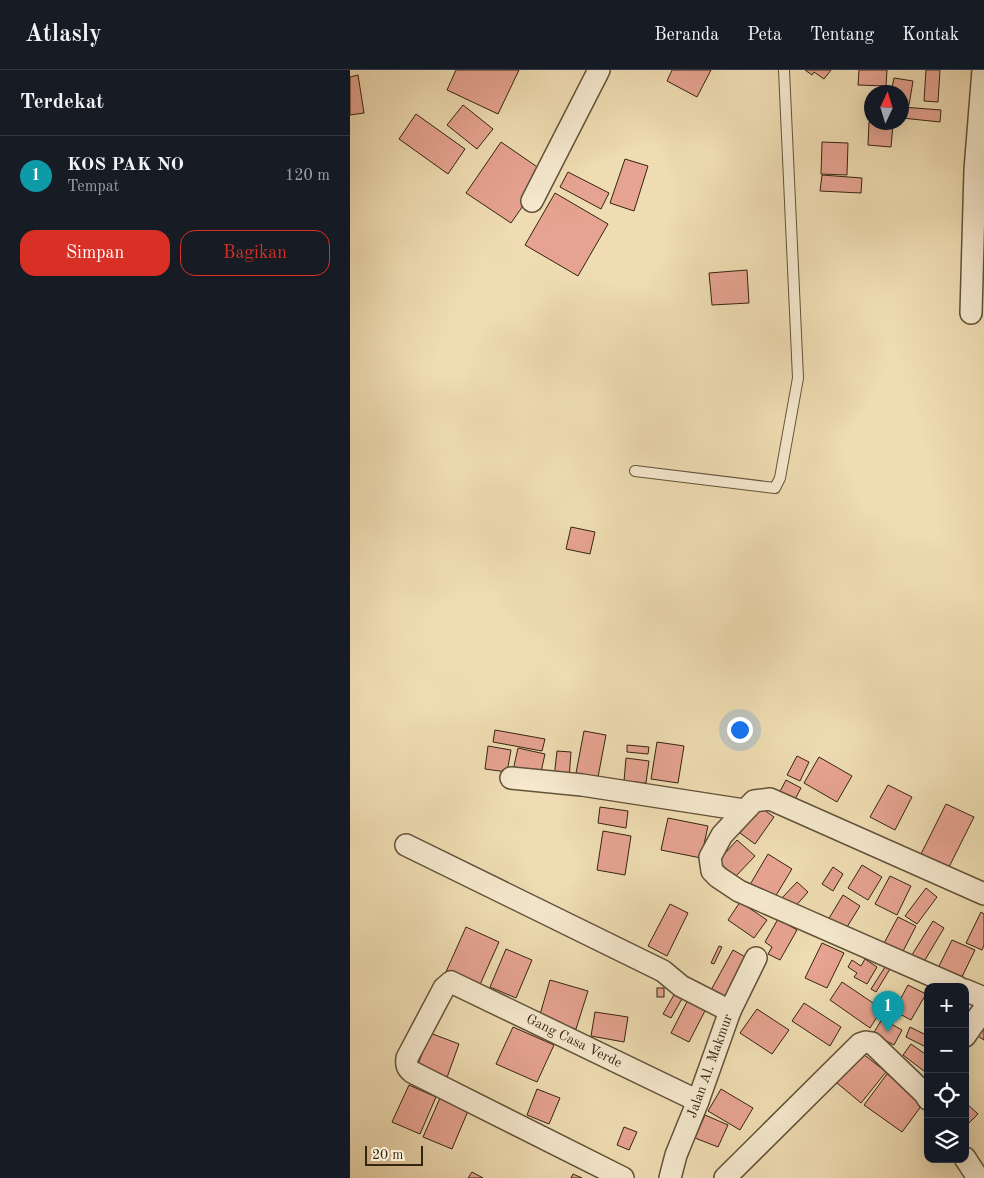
<!DOCTYPE html>
<html lang="id">
<head>
<meta charset="utf-8">
<style>
  body { margin:0; font-family:"Old Standard TT",serif; background:#242831; color:#f1f3f6 }
  .controls { position:absolute; right:15px; bottom:15px; display:grid; overflow:hidden; border-radius:10px; box-shadow:0 5px 20px #0002 }
  .controls button { width:45px; height:45px; display:grid; place-items:center; padding:0; border:0; border-bottom:1px solid #363941; background:#171b24; color:#f1f3f6; font:25px sans-serif }
  .compass { position:absolute; left:514px; top:15px; width:45px; height:45px; border-radius:50%; background:#171b24; box-shadow:0 5px 20px #0002; rotate:4deg }
  .scale { position:absolute; left:15px; bottom:12px; width:58px; box-sizing:border-box; padding-left:5px; border:2px solid #332411; border-top:0; font-size:14px; line-height:18px; white-space:nowrap; color:#332411; -webkit-text-stroke:4px #f5e8cd; paint-order:stroke }
  .you { position:absolute; left:389px; top:659px; width:18px; height:18px; margin:-12px; border:4px solid #fff; border-radius:50%; background:#1a73e8; box-shadow:0 0 0 8px #1a73e833 }
  .badge { display:grid; place-items:center; width:32px; height:32px; border-radius:50%; background:#d93025; color:#fff; font-size:16px; font-weight:700 }
  .pin { position:absolute; translate:-50% -41px; filter:drop-shadow(0 1px 2px #0008) }
  .pin::after { content:''; position:absolute; top:26px; width:18px; height:15px; background:inherit; clip-path:polygon(0 0,100% 0,50% 100%) }
  .list { margin:0; padding:0; list-style:none }
  h2 { display:flex; justify-content:space-between; align-items:center; height:65px; margin:0; padding:0 20px; font-size:21px }
  h2 small { font-size:16px; font-weight:400; color:#9ea1a6 }
  .list li { display:grid; grid-template-columns:32px 1fr auto; gap:15px; align-items:center; box-sizing:border-box; height:80px; padding:0 20px; border-top:1px solid #363941 }
  .list b { display:block; font-size:19px; white-space:nowrap }
  .list p { margin:0; font-size:16px; white-space:nowrap; color:#9ea1a6 }
  .list em { font-size:16px; font-style:normal; color:#9ea1a6 }
  .actions { display:flex; gap:10px; padding:15px 20px }
  .actions a { flex:1; padding:11px 0; border:1px solid #d93025; border-radius:15px; text-align:center; font-size:18px; color:#d93025 }
  .actions .main { background:#d93025; color:#fff }
  .icon { flex:none; width:28px; height:28px; fill:none; stroke:currentColor; stroke-width:2; stroke-linecap:round; stroke-linejoin:round }
  .map { position:relative; flex:none; width:634px; height:1108px; overflow:hidden }
  header { display:flex; align-items:center; gap:30px; box-sizing:border-box; height:70px; padding:0 25px; background:#171b24; border-bottom:1px solid #363941 }
  header strong { font-size:24px }
  nav { display:flex; gap:28px; margin-inline-start:auto; font-size:18px }
  main { display:flex }
  aside { flex:1; background:#171b24 }
  .map>svg:first-child { display:block }
  .building { fill:#e6a391; stroke:#332411 }
  .lines { fill:none; stroke-linecap:round; stroke-linejoin:round }
  .service-casing { stroke:#625239; stroke-width:12 }
  .minor-casing { stroke:#625239; stroke-width:24 }
  .service { stroke:#f5e8cd; stroke-width:10 }
  .minor { stroke:#f5e8cd; stroke-width:21 }
  .labels { text-anchor:middle; dominant-baseline:central; stroke-width:4; stroke-linejoin:round; paint-order:stroke }
  .street-label { font-size:14px; fill:#332411; stroke:#f5e8cd }
</style>
</head>
<body>
<header>
<strong>Atlasly</strong>
<nav><a>Beranda</a><a>Peta</a><a>Tentang</a><a>Kontak</a></nav>
</header>
<main>
<aside>
<h2>Terdekat<small></small></h2>
<ul class="list">
<li><span class="badge" style="background:#0f9aa8">1</span><div><b>KOS PAK NO</b><p>Tempat</p></div><em>120 m</em></li>
</ul>
<div class="actions"><a class="main">Simpan</a><a>Bagikan</a></div>
</aside>
<div class="map">
<svg width="634" height="1108" viewBox="0 0 634 1108">
  <rect width="100%" height="100%" fill="#efdcb2"/>
  <filter id="stains"><feTurbulence type="fractalNoise" baseFrequency=".004" numOctaves="4"/><feColorMatrix values="0 0 0 0 .2 0 0 0 0 .09 0 0 0 0 .02 0 0 0 .5 -.17"/></filter>
  <radialGradient id="worn" r=".72"><stop offset=".6" stop-color="#630" stop-opacity="0"/><stop offset="1" stop-color="#630" stop-opacity=".3"/></radialGradient>
  <!-- building -->
  <g class="building">
    <polygon points="106,0 169,0 148,44 97,20"/>
    <polygon points="322,0 361,0 347,27 317,11"/>
    <polygon points="455,0 481,0 474,9 464,2 462,5"/>
    <polygon points="509,0 537,0 536,16 508,15"/>
    <polygon points="576,0 590,0 588,32 574,31"/>
    <polygon points="8,5 14,43 0,45 0,7"/>
    <polygon points="544,8 563,11 559,35 552,34 552,22 541,22"/>
    <polygon points="113,35 143,59 127,79 97,55"/>
    <polygon points="552,37 591,40 590,52 552,48"/>
    <polygon points="66,44 115,79 98,104 49,69"/>
    <polygon points="519,52 543,54 541,77 518,75"/>
    <polygon points="151,72 196,103 161,153 116,123"/>
    <polygon points="472,72 498,73 497,105 471,104"/>
    <polygon points="275,89 298,96 284,141 260,133"/>
    <polygon points="218,102 259,123 251,139 210,117"/>
    <polygon points="472,105 512,108 511,123 470,121"/>
    <polygon points="205,123 258,154 228,206 175,175"/>
    <polygon points="397,200 399,233 362,235 359,203"/>
    <polygon points="221,457 245,462 240,484 216,479"/>
    <polygon points="145,660 195,669 192,681 143,672"/>
    <polygon points="234,661 256,665 248,707 226,703"/>
    <polygon points="307,672 334,676 328,713 301,709"/>
    <polygon points="277,675 299,677 298,684 277,682"/>
    <polygon points="138,676 161,680 157,702 135,699"/>
    <polygon points="168,678 195,684 189,711 162,705"/>
    <polygon points="207,681 221,682 219,709 204,708"/>
    <polygon points="447,686 459,692 450,711 437,705"/>
    <polygon points="469,687 502,706 487,732 454,713"/>
    <polygon points="276,688 299,691 296,713 274,711"/>
    <polygon points="436,710 451,718 442,735 427,727"/>
    <polygon points="538,715 562,727 545,760 520,747"/>
    <polygon points="596,734 624,747 599,797 571,784"/>
    <polygon points="250,737 278,741 276,758 248,753"/>
    <polygon points="410,737 424,747 405,774 390,763"/>
    <polygon points="318,748 358,756 351,788 311,780"/>
    <polygon points="253,761 281,766 275,805 247,800"/>
    <polygon points="387,770 405,786 385,807 368,791"/>
    <polygon points="418,784 442,799 422,832 398,818"/>
    <polygon points="512,795 532,807 518,830 498,818"/>
    <polygon points="483,797 493,804 483,821 472,814"/>
    <polygon points="540,806 561,816 547,845 525,834"/>
    <polygon points="447,812 458,822 443,839 431,829"/>
    <polygon points="576,818 587,827 567,854 555,846"/>
    <polygon points="493,825 510,836 492,865 475,855"/>
    <polygon points="390,832 417,850 404,868 378,850"/>
    <polygon points="320,834 338,843 317,886 298,876"/>
    <polygon points="631,842 634,844 634,875 632,880 616,873"/>
    <polygon points="548,847 566,856 550,887 532,877"/>
    <polygon points="428,849 447,860 430,890 418,884 422,877 415,872"/>
    <polygon points="583,851 594,858 572,895 560,888"/>
    <polygon points="116,857 149,872 128,919 95,904"/>
    <polygon points="602,870 625,880 609,913 586,902"/>
    <polygon points="472,873 494,883 477,918 455,908"/>
    <polygon points="369,876 372,877 364,894 361,893"/>
    <polygon points="156,879 182,890 166,928 140,917"/>
    <polygon points="383,880 399,889 376,928 361,920"/>
    <polygon points="515,889 527,897 517,914 504,907 507,903 498,897 502,890 511,896"/>
    <polygon points="535,897 540,899 526,922 521,919"/>
    <polygon points="200,910 238,921 226,959 189,948"/>
    <polygon points="492,912 532,939 520,958 480,930"/>
    <polygon points="558,915 576,924 561,950 544,941"/>
    <rect x="307" y="918" width="7" height="9"/>
    <polygon points="325,923 333,927 321,948 313,944"/>
    <polygon points="341,924 359,933 339,972 321,963"/>
    <polygon points="454,933 491,957 480,976 442,951"/>
    <polygon points="407,939 439,960 422,984 390,963"/>
    <polygon points="245,942 278,947 274,972 241,966"/>
    <polygon points="532,949 552,960 544,975 523,964"/>
    <polygon points="634,954 634,970 626,965"/>
    <polygon points="163,957 204,975 187,1012 146,994"/>
    <polygon points="560,957 578,966 578,978 556,967"/>
    <polygon points="80,963 109,974 95,1013 65,1002"/>
    <polygon points="561,974 578,986 578,996 574,1001 553,985"/>
    <polygon points="512,983 536,1002 511,1033 487,1013"/>
    <polygon points="537,1004 575,1031 552,1062 514,1035"/>
    <polygon points="59,1015 86,1027 70,1064 42,1052"/>
    <polygon points="187,1019 210,1028 199,1054 177,1045"/>
    <polygon points="371,1019 403,1038 390,1060 358,1041"/>
    <polygon points="90,1028 118,1041 102,1079 73,1067"/>
    <polygon points="615,1032 628,1044 616,1056 615,1056"/>
    <polygon points="355,1045 378,1055 368,1077 345,1068"/>
    <polygon points="274,1057 287,1062 279,1080 267,1075"/>
    <polygon points="122,1102 133,1108 118,1108"/>
    <polygon points="223,1104 232,1108 221,1108"/>
  </g>
  <g class="lines">
    <!-- service casing -->
    <g class="service-casing">
      <polyline id="service" points="285,401 425,418 430,408 448,308 434,0"/>
    </g>
    <!-- minor casing -->
    <g class="minor-casing">
      <g id="minor">
        <polyline points="182,131 249,0"/>
        <polyline points="621,243 625,100 633,0"/>
        <polyline points="161,708 232,715 394,740"/>
        <polyline points="56,775 313,901 331,916 380,941"/>
        <polyline points="608,917 389,821 368,807 362,801 360,787 372,765 404,731 420,729 634,824"/>
        <polyline points="615,920 634,928"/>
        <polyline points="615,966 634,939"/>
        <polyline points="615,1088 628,1108"/>
        <path d="M273,1108l-211,-106c-5,-4 -6,-7 -5,-14l37,-70 7,-6 247,119"/>
        <polyline points="320,1108 326,1085 348,1031 380,941 406,888"/>
        <polyline points="375,1108 510,974 516,972 522,973 575,1024 578,1029"/>
      </g>
    </g>
    <!-- service -->
    <use href="#service" class="service"/>
    <!-- minor -->
    <use href="#minor" class="minor"/>
  </g>
  <g class="labels">
    <!-- street labels -->
    <g class="street-label">
      <text transform="translate(224 971) rotate(26)">Gang Casa Verde</text>
      <text transform="translate(360 996) rotate(-70)">Jalan Al. Makmur</text>
    </g>
  </g>
  <rect width="100%" height="100%" filter="url(#stains)"/>
  <rect width="100%" height="100%" fill="url(#worn)"/>
</svg>
<div class="controls">
<button>+</button>
<button>−</button>
<button><svg class="icon" aria-label="locate" viewBox="0 0 24 24"><circle cx="12" cy="12" r="6"/><path d="M12 2v4M12 18v4M2 12h4M18 12h4"/></svg></button>
<button><svg class="icon" aria-label="layers" viewBox="0 0 24 24"><path d="M12 4l9 5-9 5-9-5zM3 14l9 5 9-5"/></svg></button>
</div>
<svg class="compass" viewBox="-18 -18 36 36"><path d="M0-13l5 13h-10z" fill="#e53935"/><path d="M0 13l5-13h-10z" fill="#9ea1a6"/></svg>
<div class="scale">20 m</div>
<div class="you"></div>
<div class="pin badge" style="left:538px;top:962px;background:#0f9aa8">1</div>
</div>
</main>
</body>
</html>
